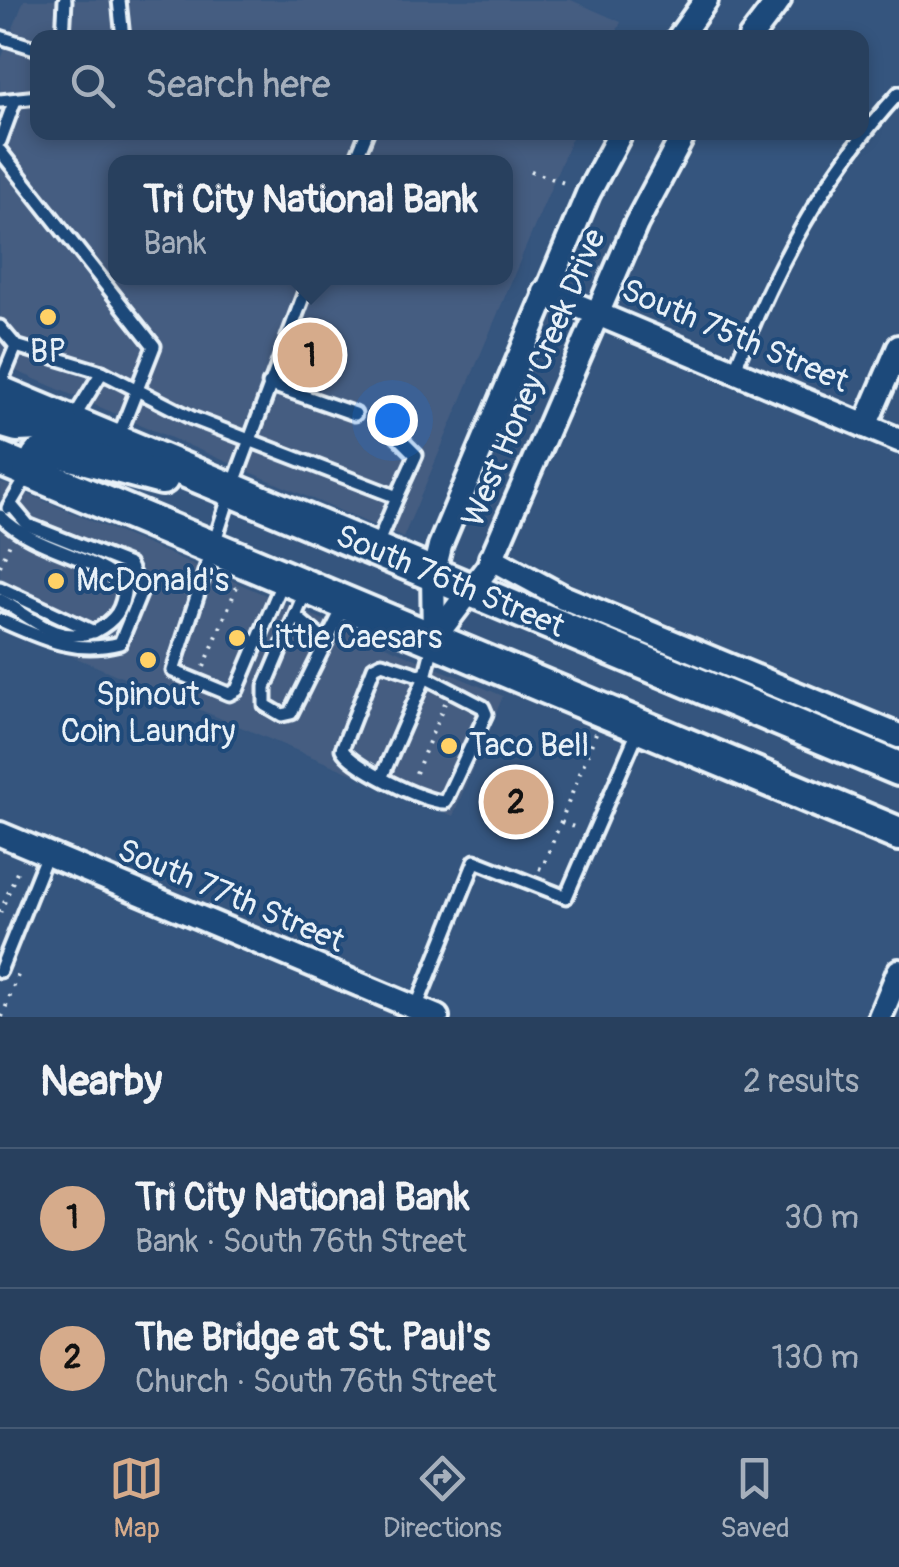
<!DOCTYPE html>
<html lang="en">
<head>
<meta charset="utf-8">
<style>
  body { margin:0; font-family:Pangolin,sans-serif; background:#304764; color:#f1f3f6 }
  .you { position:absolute; left:392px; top:420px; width:35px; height:35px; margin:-25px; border:8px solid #fff; border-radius:50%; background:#1a73e8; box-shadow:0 0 0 15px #1a73e833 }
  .badge { display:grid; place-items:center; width:65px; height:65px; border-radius:50%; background:#d6ab8b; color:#111; font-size:32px; font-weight:700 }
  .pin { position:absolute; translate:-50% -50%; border:5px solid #fff; box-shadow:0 2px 10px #0006 }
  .popup { position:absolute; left:108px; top:155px; width:405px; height:130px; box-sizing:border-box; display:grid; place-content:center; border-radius:20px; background:#28405e; filter:drop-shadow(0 2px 8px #0005); font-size:32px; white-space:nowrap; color:#a5afbc }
  .popup b { font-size:38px; color:#f1f3f6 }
  .popup::after { content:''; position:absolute; left:50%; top:100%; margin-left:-20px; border:20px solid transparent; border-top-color:#28405e }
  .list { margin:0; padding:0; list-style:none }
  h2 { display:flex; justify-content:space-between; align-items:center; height:130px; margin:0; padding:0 40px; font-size:42px }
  h2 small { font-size:32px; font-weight:400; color:#a5afbc }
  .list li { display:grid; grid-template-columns:65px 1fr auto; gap:30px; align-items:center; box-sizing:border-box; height:140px; padding:0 40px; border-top:2px solid #445973 }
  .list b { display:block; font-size:38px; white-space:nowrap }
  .list p { margin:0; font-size:32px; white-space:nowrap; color:#a5afbc }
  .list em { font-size:32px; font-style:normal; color:#a5afbc }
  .icon { flex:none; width:55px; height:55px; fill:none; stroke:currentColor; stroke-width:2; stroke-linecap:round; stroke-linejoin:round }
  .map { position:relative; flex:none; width:899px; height:1017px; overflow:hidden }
  .search { position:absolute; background:#28405e; box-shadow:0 5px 15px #0003; left:30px; right:30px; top:30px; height:110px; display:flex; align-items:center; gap:25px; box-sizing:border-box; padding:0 35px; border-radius:20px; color:#a5afbc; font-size:38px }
  .sheet { height:410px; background:#28405e }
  nav { display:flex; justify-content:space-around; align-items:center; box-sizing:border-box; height:140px; border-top:2px solid #445973; background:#28405e; font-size:28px; color:#a5afbc }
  nav a { display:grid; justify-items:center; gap:5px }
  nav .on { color:#d6ab8b }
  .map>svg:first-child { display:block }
  .built { fill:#445d81; fill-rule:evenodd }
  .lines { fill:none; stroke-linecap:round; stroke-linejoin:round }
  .lane-casing { stroke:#e8f1f8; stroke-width:19 }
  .street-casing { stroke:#e8f1f8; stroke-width:30 }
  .secondary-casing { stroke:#e8f1f8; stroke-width:40 }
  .path { stroke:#e8f1f8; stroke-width:4; stroke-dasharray:2.5 8; stroke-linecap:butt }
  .lane { stroke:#1f4a7a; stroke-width:11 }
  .street { stroke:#1f4a7a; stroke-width:22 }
  .secondary { stroke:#1f4a7a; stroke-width:32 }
  .poi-dot { fill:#ffd166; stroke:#1f4a7a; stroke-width:4 }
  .labels { text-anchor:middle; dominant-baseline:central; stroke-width:8; stroke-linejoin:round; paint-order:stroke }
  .street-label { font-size:32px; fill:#e8f1f8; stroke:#1f4a7a }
  .poi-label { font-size:32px; fill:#e8f1f8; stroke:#1f4a7a; text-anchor:start }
</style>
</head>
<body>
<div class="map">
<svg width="899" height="1017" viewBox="0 0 899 1017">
  <rect width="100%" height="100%" fill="#35557e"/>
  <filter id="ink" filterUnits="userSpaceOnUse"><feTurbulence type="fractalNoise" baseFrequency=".01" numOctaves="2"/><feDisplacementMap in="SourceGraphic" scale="20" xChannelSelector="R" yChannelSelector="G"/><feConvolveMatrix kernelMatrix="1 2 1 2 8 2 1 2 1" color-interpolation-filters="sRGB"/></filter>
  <g filter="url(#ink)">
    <!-- built -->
    <g class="built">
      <path d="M24,0h547l50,22 -7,16h-576v94l536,1 -171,405 -403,-174v-302zM115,162h390v116h-390z"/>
      <polygon points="0,482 503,696 453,816 0,626"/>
    </g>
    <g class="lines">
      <!-- lane casing -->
      <g class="lane-casing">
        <g id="lane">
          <polyline points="119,0 123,38"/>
          <polyline points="0,37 38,49"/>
          <polyline points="63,38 65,0"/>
          <polyline points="0,101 38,97"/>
          <polyline points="0,141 15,100"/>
          <polyline points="0,151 154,346 118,438"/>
          <polyline points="355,162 367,132"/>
          <polyline points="0,327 16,346 102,372 192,418 397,497 376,547"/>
          <path d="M734,371c40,-101 91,-198 165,-278"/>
          <polyline points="269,384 355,414"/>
          <polyline points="0,385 16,346"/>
          <polyline points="73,419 102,372"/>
          <polyline points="388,427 416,455 397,497"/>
          <polyline points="8,508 29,473"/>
          <path d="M0,516c35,35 88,37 125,69 -2,25 -9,35 -31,47l-94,-44"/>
          <polyline points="283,581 237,690 229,694 173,671 231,491 310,278"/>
          <polyline points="306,590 265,687 265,705 282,715 291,713 343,608"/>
          <path d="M0,600c32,16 52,43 89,33"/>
          <polyline points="295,616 325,641"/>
          <path d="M0,620c41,18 75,35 120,23l21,-51 -12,-27 -101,-40 -16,-19"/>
          <path d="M382,663l43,14 58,30 3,7 -41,88c-20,1 -95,-36 -103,-53l32,-82z"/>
          <polyline points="382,776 425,677 434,642"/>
          <polyline points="0,971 47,854"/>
          <polyline points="416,1008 475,861 566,897 639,729"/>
        </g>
      </g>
      <!-- street casing -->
      <g class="street-casing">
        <g id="street">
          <polyline points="679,38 706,0"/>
          <polyline points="750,38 779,0"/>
          <polyline points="545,292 899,440"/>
          <polyline points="865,426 899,347"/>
          <polyline points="491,558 563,597 899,736"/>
          <polyline points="434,638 488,567 636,224 685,132"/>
          <polyline points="434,638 433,575 440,546 588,194 621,132"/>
          <polyline points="0,834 437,1017"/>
          <polyline points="880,1017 899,971"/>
        </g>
      </g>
      <!-- secondary casing -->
      <g class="secondary-casing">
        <g id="secondary">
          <path id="s1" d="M0,393l899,376"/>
          <polyline points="0,420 17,425 61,423"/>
          <polyline points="0,459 899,834"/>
          <polyline points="30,472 39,456 53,449 162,478"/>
        </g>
      </g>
      <!-- path -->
      <g class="path">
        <polyline points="531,171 567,184"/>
        <polyline points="0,566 10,543"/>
        <polyline points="204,667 238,584"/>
        <polyline points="416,773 445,703"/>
        <polyline points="561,822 579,829"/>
        <polyline points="539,868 542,869 596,733"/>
        <polyline points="0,913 18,869"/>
        <polyline points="2,1017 18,975"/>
      </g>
      <!-- lane -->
      <use href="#lane" class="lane"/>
      <!-- street -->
      <use href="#street" class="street"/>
      <!-- secondary -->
      <use href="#secondary" class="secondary"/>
    </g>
  </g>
  <!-- markers -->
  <g class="poi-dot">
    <circle cx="48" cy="317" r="10"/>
    <circle cx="56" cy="581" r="10"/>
    <circle cx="237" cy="638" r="10"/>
    <circle cx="148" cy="660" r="10"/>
    <circle cx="449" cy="746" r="10"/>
  </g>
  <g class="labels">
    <!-- street labels -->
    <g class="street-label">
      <text transform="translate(735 336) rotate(23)">South 75th Street</text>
      <text transform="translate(534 378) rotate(-67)">West Honey Creek Drive</text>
      <text stroke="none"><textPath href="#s1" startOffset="488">South 76th Street</textPath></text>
      <text transform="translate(231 896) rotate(23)">South 77th Street</text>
    </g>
    <!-- poi labels -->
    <g class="poi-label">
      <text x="48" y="352" text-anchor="middle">BP</text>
      <text x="76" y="581">McDonald's</text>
      <text x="257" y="638">Little Caesars</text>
      <text x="148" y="695" text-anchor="middle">Spinout<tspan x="148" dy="37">Coin Laundry</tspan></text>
      <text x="469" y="746">Taco Bell</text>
    </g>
  </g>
</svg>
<div class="you"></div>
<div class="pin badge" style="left:310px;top:355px">1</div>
<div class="popup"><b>Tri City National Bank</b>Bank</div>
<div class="pin badge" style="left:516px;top:802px">2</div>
<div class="search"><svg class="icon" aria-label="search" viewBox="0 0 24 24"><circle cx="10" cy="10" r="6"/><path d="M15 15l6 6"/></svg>Search here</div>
</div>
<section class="sheet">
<h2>Nearby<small>2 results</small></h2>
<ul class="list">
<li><span class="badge">1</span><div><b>Tri City National Bank</b><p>Bank · South 76th Street</p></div><em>30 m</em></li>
<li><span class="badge">2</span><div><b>The Bridge at St. Paul's</b><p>Church · South 76th Street</p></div><em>130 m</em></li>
</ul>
</section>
<nav>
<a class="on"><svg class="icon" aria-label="map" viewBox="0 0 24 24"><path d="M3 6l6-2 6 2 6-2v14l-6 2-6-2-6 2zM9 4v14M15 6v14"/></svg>Map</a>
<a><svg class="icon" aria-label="directions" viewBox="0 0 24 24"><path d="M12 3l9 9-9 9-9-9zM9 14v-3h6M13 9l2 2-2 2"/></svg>Directions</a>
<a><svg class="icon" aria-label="saved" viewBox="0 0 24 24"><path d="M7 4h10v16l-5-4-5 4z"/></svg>Saved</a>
</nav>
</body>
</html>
